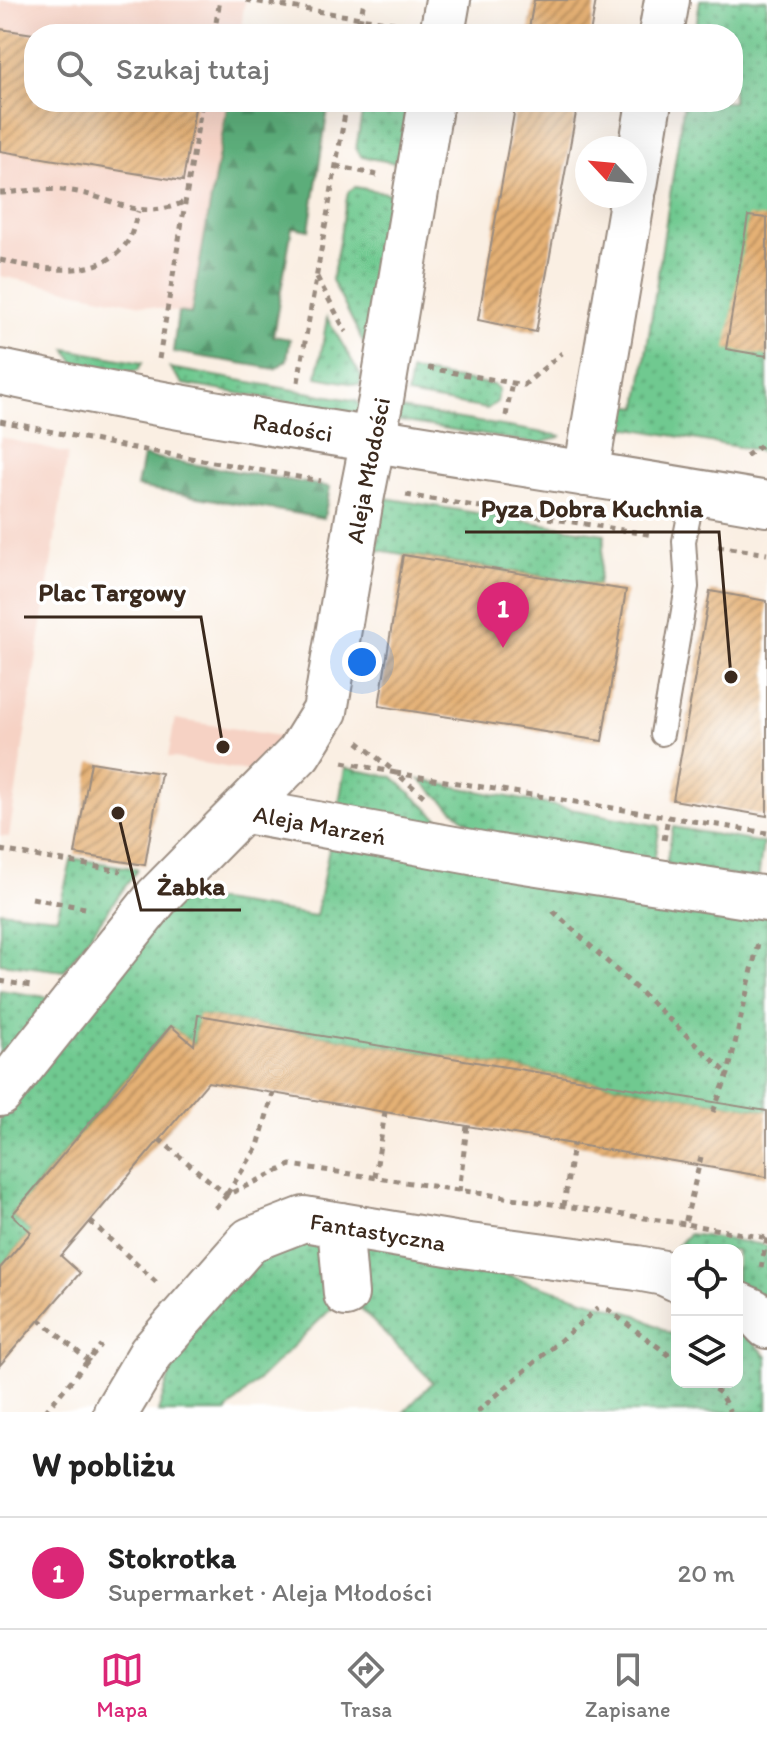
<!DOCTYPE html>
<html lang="pl">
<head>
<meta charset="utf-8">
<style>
  body { margin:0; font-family:Itim,sans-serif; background:#f6f6f6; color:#222 }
  .controls { position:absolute; right:24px; bottom:24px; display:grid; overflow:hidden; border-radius:16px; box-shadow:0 8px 32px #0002 }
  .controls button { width:72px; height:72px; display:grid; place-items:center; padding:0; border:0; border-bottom:2px solid #e0e0e0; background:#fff; color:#222; font:40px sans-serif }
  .compass { position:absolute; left:575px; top:136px; width:72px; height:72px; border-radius:50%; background:#fff; box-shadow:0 8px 32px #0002; rotate:296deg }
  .you { position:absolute; left:362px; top:662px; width:28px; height:28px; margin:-20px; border:6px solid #fff; border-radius:50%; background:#1a73e8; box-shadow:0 0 0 12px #1a73e833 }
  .badge { display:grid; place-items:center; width:52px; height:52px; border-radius:50%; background:#db2777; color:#fff; font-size:26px; font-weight:700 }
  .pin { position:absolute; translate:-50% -66px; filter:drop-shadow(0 2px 4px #0008) }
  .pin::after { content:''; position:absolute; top:42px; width:28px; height:24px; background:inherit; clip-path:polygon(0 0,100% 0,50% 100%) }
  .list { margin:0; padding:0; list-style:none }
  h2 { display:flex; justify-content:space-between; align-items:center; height:104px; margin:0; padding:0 32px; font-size:34px }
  h2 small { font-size:26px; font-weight:400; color:#767676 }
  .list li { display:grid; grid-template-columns:52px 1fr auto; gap:24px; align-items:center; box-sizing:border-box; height:112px; padding:0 32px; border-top:2px solid #e0e0e0 }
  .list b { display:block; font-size:30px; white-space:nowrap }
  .list p { margin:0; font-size:26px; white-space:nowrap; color:#767676 }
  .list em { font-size:26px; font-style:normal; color:#767676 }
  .icon { flex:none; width:44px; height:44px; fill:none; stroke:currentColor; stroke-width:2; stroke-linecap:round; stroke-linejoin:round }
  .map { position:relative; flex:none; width:767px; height:1412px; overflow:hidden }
  .search { position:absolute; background:#fff; box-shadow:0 8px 32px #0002; left:24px; right:24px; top:24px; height:88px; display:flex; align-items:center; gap:20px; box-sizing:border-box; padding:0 28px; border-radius:32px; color:#767676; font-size:30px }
  .sheet { height:216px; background:#fff }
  nav { display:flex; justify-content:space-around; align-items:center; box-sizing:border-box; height:112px; border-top:2px solid #e0e0e0; background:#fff; font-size:22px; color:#767676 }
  nav a { display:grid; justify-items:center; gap:4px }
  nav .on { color:#db2777 }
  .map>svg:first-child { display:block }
  .built { fill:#f6d2c4 }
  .grass { fill:url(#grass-dots); stroke:#557a57; stroke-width:2 }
  .forest { fill:url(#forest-firs); stroke:#4b6c4c; stroke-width:2 }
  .building { fill:url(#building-hatch) }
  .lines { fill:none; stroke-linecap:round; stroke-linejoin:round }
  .lane-casing { stroke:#9a8c80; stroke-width:26 }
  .street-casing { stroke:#9a8c80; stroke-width:48 }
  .path { stroke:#9a8c80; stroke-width:5; stroke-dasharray:6 6; stroke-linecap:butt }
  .lane { stroke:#fff; stroke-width:22 }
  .street { stroke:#fff; stroke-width:44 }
  .labels { text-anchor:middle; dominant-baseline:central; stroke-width:7; stroke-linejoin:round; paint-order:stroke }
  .street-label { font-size:24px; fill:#3b2a1e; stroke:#fff }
  .leader { fill:none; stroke:#3b2a1e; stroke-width:3 }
  .callout-dot { fill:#3b2a1e; stroke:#fff; stroke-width:3 }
  .callout-label { font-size:26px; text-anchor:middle; font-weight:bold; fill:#3b2a1e; stroke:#fff; stroke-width:7; stroke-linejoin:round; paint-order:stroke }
</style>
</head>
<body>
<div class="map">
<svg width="767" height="1412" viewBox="0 0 767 1412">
  <defs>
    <pattern id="grass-dots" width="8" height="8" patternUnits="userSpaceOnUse" patternTransform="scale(2)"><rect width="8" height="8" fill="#6fc990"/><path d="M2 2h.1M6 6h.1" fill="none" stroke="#5ca375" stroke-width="1.8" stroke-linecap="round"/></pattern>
    <pattern id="forest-firs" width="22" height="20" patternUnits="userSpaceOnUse" patternTransform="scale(2)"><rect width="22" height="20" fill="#5bad7a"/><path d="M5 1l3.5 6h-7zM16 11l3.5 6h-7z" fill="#4c8d63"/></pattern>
    <pattern id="building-hatch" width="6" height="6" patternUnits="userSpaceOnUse" patternTransform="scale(2)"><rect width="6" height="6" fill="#e4b074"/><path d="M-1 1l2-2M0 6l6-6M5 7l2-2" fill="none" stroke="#ba8f5f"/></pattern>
  </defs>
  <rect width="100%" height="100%" fill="#fff"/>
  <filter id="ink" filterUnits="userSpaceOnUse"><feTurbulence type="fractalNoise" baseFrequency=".0125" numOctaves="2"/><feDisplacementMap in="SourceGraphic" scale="16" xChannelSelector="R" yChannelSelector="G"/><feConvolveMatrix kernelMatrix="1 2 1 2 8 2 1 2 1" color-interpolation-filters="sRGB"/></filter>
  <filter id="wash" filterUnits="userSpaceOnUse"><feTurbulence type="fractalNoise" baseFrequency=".006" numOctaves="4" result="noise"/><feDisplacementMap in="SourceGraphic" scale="32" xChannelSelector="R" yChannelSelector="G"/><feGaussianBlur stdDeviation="1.8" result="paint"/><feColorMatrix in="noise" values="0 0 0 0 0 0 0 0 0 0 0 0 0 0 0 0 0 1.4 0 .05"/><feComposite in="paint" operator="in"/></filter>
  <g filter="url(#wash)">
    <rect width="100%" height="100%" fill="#faefe3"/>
    <!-- built -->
    <g class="built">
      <polygon points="0,0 245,0 240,34 34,34 34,102 228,102 191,315 0,276"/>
      <polygon points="0,437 68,454 9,837 0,836"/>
      <polygon points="175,719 285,737 253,772 168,757"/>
    </g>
    <!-- grass -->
    <g class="grass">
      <polygon points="700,0 767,0 767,452 612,425 615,403 638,407 684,102 733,102 733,34 695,34"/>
      <polygon points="364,102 408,102 398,163 362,157 356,149"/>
      <polygon points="355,187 393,194 367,350 332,280 348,192"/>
      <polygon points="327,318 361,376 360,385 317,377"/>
      <polygon points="66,349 142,363 138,370 124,375 77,367"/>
      <polygon points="170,368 357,401 362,407 361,414 183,384"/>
      <polygon points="411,371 493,385 499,389 497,402 487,409 407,395"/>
      <polygon points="395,408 562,436 538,444 393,420"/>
      <polygon points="385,498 605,534 598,585 377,550"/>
      <polygon points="345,768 393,777 451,830 338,809"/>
      <polygon points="420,780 660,826 654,861 477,831"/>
      <polygon points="673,827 763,843 758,880 666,864"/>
      <polygon points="331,838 767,916 767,1111 199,1015 194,1045 170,1026 12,1215 31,1232 0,1268 0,1094 178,899 187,896 316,916"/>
      <polygon points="72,858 138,869 64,971 0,963 0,911 57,917"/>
      <polygon points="0,990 52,998 0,1062"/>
      <polygon points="340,1225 637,1315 677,1337 677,1382 737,1382 737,1327 746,1333 767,1357 767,1412 404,1412 433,1382 346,1294 226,1412 158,1412 173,1364 151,1353 250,1240"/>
      <polygon points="689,1234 767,1245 767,1301 748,1286 737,1282 737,1250 677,1250 677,1255 671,1253"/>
    </g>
    <!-- forest -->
    <g class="forest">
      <polygon points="228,102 329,102 309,230 292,227 273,336 290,339 287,360 275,369 173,352 178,312 191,314"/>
      <polygon points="143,456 330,487 324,518 137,487"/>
    </g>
    <g id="blocks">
      <!-- building -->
      <g class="building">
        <polygon points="534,0 596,0 590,34 528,34"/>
        <polygon points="0,29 34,34 34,102 196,102 183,181 0,151"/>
        <polygon points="516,102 578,102 536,332 478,320"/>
        <polygon points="748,216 767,218 767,356 726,349"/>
        <polygon points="403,555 626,590 602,741 379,706"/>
        <polygon points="710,591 767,601 767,816 673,800"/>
        <polygon points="91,762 161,773 145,865 75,854"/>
        <polygon points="198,1015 767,1111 767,1177 208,1082 61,1256 80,1273 0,1365 0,1268 31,1232 12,1215 171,1026 194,1045"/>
      </g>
    </g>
  </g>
  <g filter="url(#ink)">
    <use href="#blocks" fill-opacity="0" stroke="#9a8c80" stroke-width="2"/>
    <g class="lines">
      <!-- lane casing -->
      <g class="lane-casing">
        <polyline id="lane" points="662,734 687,587 684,541 694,491"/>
      </g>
      <!-- street casing -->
      <g class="street-casing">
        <g id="street">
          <polyline points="442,34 448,0"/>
          <polyline points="661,34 667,0"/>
          <polyline points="635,186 649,102"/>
          <path id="s1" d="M0,372c254,54 511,87 767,132"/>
          <polyline points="586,474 633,196"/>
          <path id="s2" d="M245,811l248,45 274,43"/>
          <path id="s3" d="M0,1094l157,-197 142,-144 26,-42 35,-206 21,-106 50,-297"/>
          <polyline points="340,1225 346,1294"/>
          <polyline points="737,1304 753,1311 767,1326"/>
          <path id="s4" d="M116,1412l35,-59 99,-113 54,-21 150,25 183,24 27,5 13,6"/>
        </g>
      </g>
      <!-- path -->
      <g class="path">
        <polyline points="246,0 399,24"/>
        <polyline points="214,34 220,0"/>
        <polyline points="358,34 364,0"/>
        <polyline points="336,166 377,175"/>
        <path d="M0,193c21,-1 41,-5 63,-3 49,4 71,34 121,12"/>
        <path d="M0,260c39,9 101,22 128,-19 5,-8 7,-21 10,-30"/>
        <polyline points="317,277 346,332"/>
        <polyline points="159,359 202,102"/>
        <polyline points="428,368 524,385 562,353"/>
        <polyline points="298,382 347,102"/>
        <polyline points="506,416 512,382"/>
        <polyline points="0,421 122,446 321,481"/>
        <polyline points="746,456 767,441"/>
        <polyline points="406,495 653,535"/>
        <polyline points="718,546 767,554"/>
        <polyline points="358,742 396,773 767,833"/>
        <polyline points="343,762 396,773 426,798"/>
        <polyline points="664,840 668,817"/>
        <polyline points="0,850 121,871"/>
        <polyline points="32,898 90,909"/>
        <polyline points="553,911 728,1074"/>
        <polyline points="0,981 31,986"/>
        <polyline points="713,1112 728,1074 759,939"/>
        <polyline points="159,1139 229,1197"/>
        <polyline points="701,1157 685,1224 767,1238"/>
        <polyline points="375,1177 385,1112"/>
        <polyline points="459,1192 467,1126"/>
        <polyline points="227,1194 258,1146 273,1093"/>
        <polyline points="564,1206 573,1144"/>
        <polyline points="215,1208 227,1195 291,1165 685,1224"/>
        <polyline points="90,1221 157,1283"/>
        <polyline points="761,1268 767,1238"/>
        <polyline points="607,1309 677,1361"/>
        <polyline points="39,1319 91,1363"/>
        <polyline points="705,1382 720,1393 730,1412"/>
        <polyline points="45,1412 101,1345"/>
        <polyline points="477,1412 598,1308"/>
      </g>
      <!-- lane -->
      <use href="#lane" class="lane"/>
      <!-- street -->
      <use href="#street" class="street"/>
    </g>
  </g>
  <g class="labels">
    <!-- street labels -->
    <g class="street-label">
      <text stroke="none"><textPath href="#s1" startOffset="298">Radości</textPath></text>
      <text stroke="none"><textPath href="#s3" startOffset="748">Aleja Młodości</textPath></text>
      <text stroke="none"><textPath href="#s2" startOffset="76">Aleja Marzeń</textPath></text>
      <text stroke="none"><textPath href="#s4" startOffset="352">Fantastyczna</textPath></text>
    </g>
  </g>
  <!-- callouts -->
  <path class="leader" d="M731 677L719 532H465M223 747L201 617H24M118 813L141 910H241"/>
  <g class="callout-dot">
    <circle cx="731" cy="677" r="8"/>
    <circle cx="223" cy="747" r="8"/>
    <circle cx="118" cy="813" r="8"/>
  </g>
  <g class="callout-label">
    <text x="592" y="517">Pyza Dobra Kuchnia</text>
    <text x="112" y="601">Plac Targowy</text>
    <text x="191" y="895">Żabka</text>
  </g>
</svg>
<div class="controls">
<button><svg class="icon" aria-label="locate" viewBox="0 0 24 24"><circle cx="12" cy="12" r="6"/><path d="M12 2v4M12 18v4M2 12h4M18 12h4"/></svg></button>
<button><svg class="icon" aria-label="layers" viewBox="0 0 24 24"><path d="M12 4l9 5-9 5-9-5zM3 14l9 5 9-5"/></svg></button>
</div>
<svg class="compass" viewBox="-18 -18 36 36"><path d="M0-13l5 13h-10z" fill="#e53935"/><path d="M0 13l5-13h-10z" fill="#767676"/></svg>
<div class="you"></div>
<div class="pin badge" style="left:503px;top:648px">1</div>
<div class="search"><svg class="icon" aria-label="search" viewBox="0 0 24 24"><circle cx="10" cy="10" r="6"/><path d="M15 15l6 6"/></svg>Szukaj tutaj</div>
</div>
<section class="sheet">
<h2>W pobliżu<small></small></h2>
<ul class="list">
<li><span class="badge">1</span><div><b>Stokrotka</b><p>Supermarket · Aleja Młodości</p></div><em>20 m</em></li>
</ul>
</section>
<nav>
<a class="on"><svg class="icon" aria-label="map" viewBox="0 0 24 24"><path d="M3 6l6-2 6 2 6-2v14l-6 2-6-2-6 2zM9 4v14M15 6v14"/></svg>Mapa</a>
<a><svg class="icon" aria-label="directions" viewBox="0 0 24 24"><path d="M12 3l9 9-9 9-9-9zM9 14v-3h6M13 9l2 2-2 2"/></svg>Trasa</a>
<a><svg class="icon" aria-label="saved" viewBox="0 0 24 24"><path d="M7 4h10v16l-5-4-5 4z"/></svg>Zapisane</a>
</nav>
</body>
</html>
